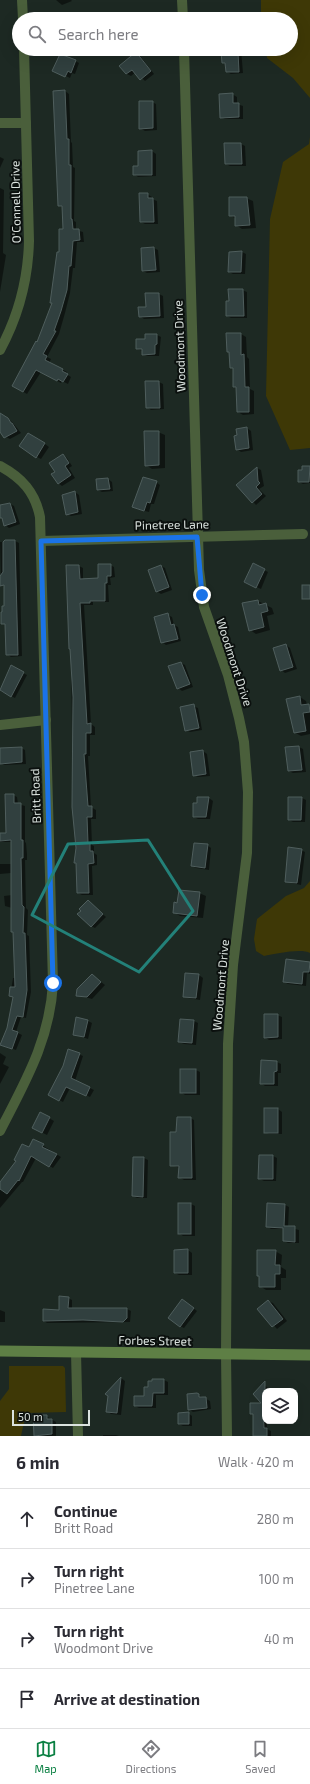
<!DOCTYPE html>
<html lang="en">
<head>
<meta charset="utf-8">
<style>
  body { margin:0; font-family:"Exo 2",sans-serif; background:#f2f2f3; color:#2b2b33 }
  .controls { position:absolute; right:12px; bottom:12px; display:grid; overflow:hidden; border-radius:8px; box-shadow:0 4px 16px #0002 }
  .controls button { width:36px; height:36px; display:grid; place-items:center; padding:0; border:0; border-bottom:1px solid #e1e1e2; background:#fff; color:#2b2b33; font:20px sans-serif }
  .scale { position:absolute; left:12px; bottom:10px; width:78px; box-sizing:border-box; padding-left:4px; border:2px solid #dbe3df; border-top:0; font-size:11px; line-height:14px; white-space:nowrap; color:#dbe3df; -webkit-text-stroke:3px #0b100e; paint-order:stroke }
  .stop { position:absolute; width:12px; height:12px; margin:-9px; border:3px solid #1a73e8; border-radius:50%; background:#fff }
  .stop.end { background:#1a73e8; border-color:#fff; box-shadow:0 1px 4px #0008 }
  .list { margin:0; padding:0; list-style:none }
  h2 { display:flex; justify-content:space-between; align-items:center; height:52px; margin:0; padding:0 16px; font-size:17px }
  h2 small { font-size:13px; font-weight:400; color:#7c7c81 }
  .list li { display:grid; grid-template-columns:26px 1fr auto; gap:12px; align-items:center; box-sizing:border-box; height:60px; padding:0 16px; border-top:1px solid #e1e1e2 }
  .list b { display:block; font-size:15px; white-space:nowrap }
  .list p { margin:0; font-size:13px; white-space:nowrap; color:#7c7c81 }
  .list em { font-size:13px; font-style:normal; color:#7c7c81 }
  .icon { flex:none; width:22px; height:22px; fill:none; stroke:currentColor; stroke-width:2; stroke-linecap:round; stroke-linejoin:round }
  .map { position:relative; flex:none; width:310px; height:1436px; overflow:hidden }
  .search { position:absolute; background:#fff; box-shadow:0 4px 16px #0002; left:12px; right:12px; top:12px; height:44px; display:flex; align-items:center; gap:10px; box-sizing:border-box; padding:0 14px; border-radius:22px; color:#7c7c81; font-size:15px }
  .sheet { height:292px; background:#fff }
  nav { display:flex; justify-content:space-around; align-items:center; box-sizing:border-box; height:56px; border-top:1px solid #e1e1e2; background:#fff; font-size:11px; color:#7c7c81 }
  nav a { display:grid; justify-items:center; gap:2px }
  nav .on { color:#0b8043 }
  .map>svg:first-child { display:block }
  .green { fill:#3e3806 }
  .shadow { fill:#0007 }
  .building { fill:#31403f; stroke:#4f5e5d }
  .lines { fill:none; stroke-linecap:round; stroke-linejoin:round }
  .minor { stroke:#4a5f3b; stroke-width:10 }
  .secondary { stroke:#5e7f45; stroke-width:11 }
  .route { stroke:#1a73e8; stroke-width:5 }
  .marked { fill:none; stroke:#238179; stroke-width:3; stroke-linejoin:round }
  .labels { text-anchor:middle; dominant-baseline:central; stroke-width:4; stroke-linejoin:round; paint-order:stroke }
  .street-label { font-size:12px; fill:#dbe3df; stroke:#0b100e }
</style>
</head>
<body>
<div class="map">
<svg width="310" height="1436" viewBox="0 0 310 1436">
  <rect width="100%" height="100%" fill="#1d2923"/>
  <!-- green -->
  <g class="green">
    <polygon points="261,0 310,0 310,98 293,78 267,58 266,49 291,49 291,19 261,19"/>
    <polygon points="310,137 310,448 290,450 266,396 270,219 283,162 309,144"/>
    <path d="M310,881v72c-9,-5 -35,1 -46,3l-8,-5 -2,-12 3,-20 29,-23 18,-8z"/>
    <polygon points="9,1366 63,1366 65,1368 66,1412 26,1413 21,1436 0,1436 0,1401 9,1389"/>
  </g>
  <!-- shadow -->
  <g class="shadow">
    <polygon points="56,0 71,0 72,1 62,5"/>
    <polygon points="245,12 249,15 249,19 228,19 228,13"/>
    <polygon points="225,49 241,49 243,73 231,74 227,72 226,65 223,62"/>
    <polygon points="136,53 140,56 154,74 145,81 136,72 131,76 127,74 121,66"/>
    <polygon points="75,61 79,63 75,74 72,73 70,78 58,72"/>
    <polygon points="65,91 69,94 71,142 72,143 73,167 75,168 74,221 76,222 76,230 83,232 84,242 77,242 75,268 73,268 70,293 65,313 59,334 47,357 51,359 49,363 67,372 66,374 71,377 68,384 62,381 61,383 41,372 27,394 13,386 38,343 53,303 64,230 63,208 59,205 54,92"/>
    <polygon points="232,94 237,97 237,104 243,106 243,119 225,119 221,117"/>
    <polygon points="152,102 156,104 157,130 145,131 140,128"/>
    <polygon points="241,144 245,146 246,166 230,166 226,164"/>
    <polygon points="152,151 156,154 156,176 138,177 134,174"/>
    <polygon points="0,157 4,159 0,168"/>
    <polygon points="0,188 4,190 3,253 6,255 0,292"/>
    <polygon points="147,194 152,197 152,199 157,201 158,224 145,224 141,222"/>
    <polygon points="246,198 253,201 256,228 242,229 236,225 236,219 230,215"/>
    <polygon points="154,248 158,250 160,272 147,273 143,271 142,249"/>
    <polygon points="242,252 246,254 245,274 233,274 229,272"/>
    <polygon points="242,290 247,292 247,318 231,318 227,316"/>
    <polygon points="159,294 163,296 164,318 144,319 140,316"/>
    <polygon points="241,334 246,337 247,357 249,359 250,389 254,391 254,414 243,415 238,412 237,388 234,387 234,369 231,367 230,353 228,352"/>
    <polygon points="157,335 161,337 159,356 147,356 143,354 143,351 137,349 146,340"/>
    <polygon points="159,382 163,384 164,409 151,410 147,407"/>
    <polygon points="3,416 12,422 21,433 10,439 6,437 0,426 0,417"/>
    <polygon points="247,428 251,431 253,450 241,452 237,449"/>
    <polygon points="158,432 165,435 165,468 152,469 146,465"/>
    <polygon points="37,438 49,447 41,459 37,457"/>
    <polygon points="63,455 67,458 72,466 69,468 75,478 62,486 58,483 56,472"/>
    <polygon points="303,467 310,467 310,483 303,484 299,482"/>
    <polygon points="257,468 261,470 264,486 259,489 266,496 256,505 238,485"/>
    <polygon points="108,479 112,482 113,491 102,492 98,490"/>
    <polygon points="156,482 160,485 154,504 151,504 149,512 137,509"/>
    <polygon points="75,492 79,495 82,514 71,516 67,514 63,495"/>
    <polygon points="10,504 14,506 20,524 9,528 5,525 3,519 1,518 0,506"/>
    <polygon points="15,541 19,543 22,656 11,657 7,654 6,625 2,623 5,607 5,587 1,585 0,542"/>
    <polygon points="110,565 114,567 115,577 110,578 111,585 108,585 109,602 93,602 93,605 84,605 91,724 95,727 95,735 90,735 90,756 88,756 91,807 96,810 96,819 91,819 92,845 94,846 94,853 97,855 97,865 92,866 93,895 82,895 78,893 77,864 75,863 77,848 73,807 71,649 79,566 83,568 83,580 99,579"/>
    <polygon points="161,566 165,568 172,590 161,594 156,591"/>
    <polygon points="264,570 268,572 261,589 249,584"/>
    <polygon points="258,601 272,608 274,614 267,616 270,630 256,634 250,630"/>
    <polygon points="168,615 172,617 174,625 178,627 181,641 166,645 162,642"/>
    <polygon points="286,645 290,648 297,669 285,673 281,670"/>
    <polygon points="181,663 185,665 193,687 182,691 178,688 170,667"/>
    <polygon points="11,667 27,675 15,698 1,691"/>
    <polygon points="300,697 306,701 307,705 310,706 310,734 301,736 294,732"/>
    <polygon points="193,706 198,708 202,730 190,732 186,730"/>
    <polygon points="299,747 303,749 306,772 293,773 289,771"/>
    <polygon points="21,748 25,750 26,764 4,765 0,762 0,749"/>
    <polygon points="203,751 207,754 210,776 198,777 194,775 191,753"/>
    <polygon points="13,795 17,797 18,804 25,806 25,842 26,843 27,854 27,860 25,860 26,908 28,910 27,935 29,936 31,992 26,1018 21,1017 16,1032 22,1035 16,1050 5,1046 14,998 10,996 13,978 16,978 12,908 5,906 4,896 12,895 11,873 0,874 0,864 12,864 12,842 0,842 0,834 7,834"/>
    <polygon points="209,798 213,801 210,819 198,819 194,817 198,804"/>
    <polygon points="302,798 306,800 305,822 293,822 289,820"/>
    <polygon points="207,845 211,848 209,870 196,868 192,866"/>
    <polygon points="301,850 305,852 301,885 291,883 286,881"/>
    <polygon points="199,893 206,896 203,918 180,916 174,912 178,904"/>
    <polygon points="88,901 106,917 95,928 91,926"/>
    <polygon points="310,963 310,974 307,973 306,986 288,984 284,982"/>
    <polygon points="92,975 105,985 92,999 78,995"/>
    <polygon points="199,975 203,978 200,1000 188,998 184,996"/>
    <polygon points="277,1015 282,1017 282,1039 269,1040 265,1037"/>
    <polygon points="88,1021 92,1023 88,1039 74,1034"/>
    <polygon points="194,1021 198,1023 196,1045 184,1044 179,1042"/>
    <polygon points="69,1050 83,1056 75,1081 94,1090 90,1097 70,1088 63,1102 49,1095 64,1067"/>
    <polygon points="0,1053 6,1057 3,1064 9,1067 0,1084"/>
    <polygon points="262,1061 277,1062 281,1064 281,1073 278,1073 278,1086 265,1086 261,1083"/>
    <polygon points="181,1070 196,1070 200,1072 200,1095 185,1095 181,1092"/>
    <polygon points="278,1109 282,1112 282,1134 269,1134 265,1132 265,1110"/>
    <polygon points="40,1113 54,1121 47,1135 33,1128"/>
    <polygon points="190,1118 194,1120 196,1180 184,1180 179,1177 180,1168 171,1165 177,1133"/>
    <polygon points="34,1140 61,1157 53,1168 36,1158 23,1182 22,1182 0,1208 0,1183 29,1148"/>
    <polygon points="273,1156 277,1158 276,1181 264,1181 260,1179"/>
    <polygon points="144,1158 148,1160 147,1198 137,1198 133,1196"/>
    <polygon points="191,1204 195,1206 195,1236 183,1236 179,1233"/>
    <polygon points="268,1204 285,1205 289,1207 288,1227 299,1230 299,1243 288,1243 284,1241 284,1229 271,1229 267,1226"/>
    <polygon points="188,1250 192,1253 192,1275 179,1275 175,1273"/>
    <polygon points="275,1251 282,1255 281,1267 286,1270 286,1278 281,1278 281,1290 266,1290 260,1286"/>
    <polygon points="68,1298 72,1300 72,1309 127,1309 131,1311 130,1322 47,1323 44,1321 60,1311"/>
    <polygon points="268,1301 273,1303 287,1321 277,1329 259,1309"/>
    <polygon points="187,1303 197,1311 184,1328 180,1326"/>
    <polygon points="0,1310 5,1312 5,1322 0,1322"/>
    <polygon points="121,1378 125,1381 121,1415 111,1414 107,1411 109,1396 107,1394"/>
    <polygon points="164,1380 168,1382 168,1395 156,1395 156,1408 139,1408 135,1406 145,1397 149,1388"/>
    <polygon points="263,1384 272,1391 265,1391 265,1421 267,1421 267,1429 271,1431 271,1436 254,1436 254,1415 251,1413 251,1404 264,1404"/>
    <polygon points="199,1395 210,1401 211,1409 193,1412 188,1409"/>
    <polygon points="188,1413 192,1416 192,1426 183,1426 179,1424"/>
    <polygon points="34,1416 46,1416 56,1422 56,1436 35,1436"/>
    <polygon points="103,1435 116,1435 119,1436 103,1436"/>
  </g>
  <!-- building -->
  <g class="building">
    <polygon points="136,52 151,71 140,80 132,70 126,74 119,66"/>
    <polygon points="221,52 238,52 239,72 226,72 225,63 222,63"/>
    <polygon points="60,54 76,60 71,73 68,71 65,77 52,71"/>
    <polygon points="65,90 67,139 69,139 69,165 71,165 71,219 72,219 73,229 79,229 80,240 73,241 71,266 69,266 67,290 61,311 54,331 56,331 43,354 47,356 45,360 63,369 62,371 68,374 63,382 58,379 57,381 36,370 23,392 12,386 36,341 37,342 52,303 50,303 57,252 59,252 59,229 63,229 62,206 58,206 53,91"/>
    <polygon points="233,93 233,103 239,103 239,117 220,118 219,94"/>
    <polygon points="139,101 153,101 153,128 139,129"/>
    <polygon points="224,143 241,143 242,164 225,164"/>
    <polygon points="152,150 152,175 133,175 133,166 138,166 138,151"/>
    <polygon points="139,193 148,193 148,198 153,198 154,222 140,222"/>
    <polygon points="229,197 247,197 250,225 235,226 235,216 229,216"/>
    <polygon points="154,247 156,270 142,271 141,248"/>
    <polygon points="242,251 241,272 228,272 229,252"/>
    <polygon points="228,289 243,289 244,316 226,316 226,301 229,301"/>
    <polygon points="145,293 159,293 160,316 139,317 138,307 146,307"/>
    <polygon points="226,333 241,333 241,355 244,354 245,387 249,387 249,412 237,412 236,387 233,387 233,368 230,368 229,352 227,352"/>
    <polygon points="145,334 157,334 157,344 155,345 155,354 142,355 142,349 136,349 136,339 145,339"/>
    <polygon points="145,381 159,381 160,408 146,408"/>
    <polygon points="0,413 8,418 11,423 12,423 17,431 4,438 0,432"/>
    <polygon points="247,427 249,448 236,450 234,436 237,435 236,429"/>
    <polygon points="144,431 159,431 159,465 145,466"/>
    <polygon points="28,433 45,443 36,458 19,446"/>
    <polygon points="63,454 69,463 65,466 71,475 58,484 51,474 55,472 49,463"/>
    <polygon points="302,466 310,466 309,482 298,482 298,470 302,470"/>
    <polygon points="257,467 258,481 260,483 256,487 262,494 252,503 236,485"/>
    <polygon points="143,477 157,481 150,503 147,502 144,511 132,507"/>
    <polygon points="108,478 110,489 97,490 96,479"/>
    <polygon points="75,491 78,512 66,515 62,495"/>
    <polygon points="10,503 16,522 4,526 2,518 0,518 0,505"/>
    <polygon points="5,540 15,540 18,655 6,655 5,624 1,624 1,612 2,612 2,606 4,606 4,585 0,586 0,576 3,572 3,542"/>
    <polygon points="253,563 265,569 256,588 244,582"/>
    <polygon points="98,564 111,564 111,576 107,576 107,583 105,583 105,601 90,601 90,603 80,603 87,724 91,723 91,733 86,733 86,754 84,754 88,806 92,806 92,817 87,817 88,843 90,843 90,851 93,851 94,863 88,864 89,893 77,893 76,863 74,863 76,848 72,807 73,697 70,649 69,649 66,565 79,565 80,579 98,578"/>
    <polygon points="161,565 169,587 156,592 148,570"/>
    <rect x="302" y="585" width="8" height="14"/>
    <polygon points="258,600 259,605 266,603 268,611 261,613 264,627 249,631 242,603"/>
    <polygon points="168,613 171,625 174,624 178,639 161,643 154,617"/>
    <polygon points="286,644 293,667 280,671 273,648"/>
    <polygon points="181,662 190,684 177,689 168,666"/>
    <polygon points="11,665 24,672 11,697 0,690"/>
    <polygon points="300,696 301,705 309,704 310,712 303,713 306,731 294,733 286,699"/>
    <polygon points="194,704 199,728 185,731 180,707"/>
    <polygon points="299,746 302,770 288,771 285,747"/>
    <polygon points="22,747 22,762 0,764 0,748"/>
    <polygon points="203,750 206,774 193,776 190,752"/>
    <polygon points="5,794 14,794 14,803 21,803 21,840 23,840 23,858 21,858 22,905 24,907 23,933 25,933 27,990 23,1017 17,1016 12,1030 18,1032 12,1049 0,1045 7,1028 13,997 9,996 10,987 15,987 13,932 11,932 11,840 0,841 0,833 6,833"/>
    <polygon points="197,797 209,797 206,817 193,817 193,803 197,803"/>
    <polygon points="288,797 302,797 301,820 288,820"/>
    <polygon points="194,843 208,844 205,868 191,866"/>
    <polygon points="288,847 302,849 297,883 285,882"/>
    <polygon points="179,890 200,892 197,916 173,913 174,902 177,903"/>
    <polygon points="88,900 103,914 91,927 77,914 81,911 79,909"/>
    <polygon points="286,959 310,962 309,972 303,972 302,984 283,982"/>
    <polygon points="185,973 199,974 196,998 183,997"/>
    <polygon points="92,974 101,982 87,997 76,996 77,989"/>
    <polygon points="264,1014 278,1014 278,1037 264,1038"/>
    <polygon points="76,1017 88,1020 84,1037 73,1035"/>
    <polygon points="180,1019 194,1020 192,1043 178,1042"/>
    <polygon points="68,1049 80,1053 71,1078 90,1087 86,1096 66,1087 59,1101 48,1095 63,1066"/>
    <polygon points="261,1060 277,1061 277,1071 274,1072 274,1084 260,1084"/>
    <rect x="180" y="1069" width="16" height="24"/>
    <rect x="264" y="1108" width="14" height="25"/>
    <polygon points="40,1112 50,1117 42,1133 32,1128"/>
    <polygon points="177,1117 191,1117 192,1178 178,1178 179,1166 170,1166 170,1132 176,1132"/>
    <polygon points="33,1139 44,1144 42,1147 57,1154 49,1167 31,1156 19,1181 18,1180 7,1194 0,1189 0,1182 16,1161 14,1160 22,1144 29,1147"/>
    <polygon points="259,1155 273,1155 273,1179 258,1179"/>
    <polygon points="133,1157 144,1157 143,1197 132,1196"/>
    <rect x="178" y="1203" width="13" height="31"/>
    <polygon points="267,1203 285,1204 284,1226 295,1226 295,1242 283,1241 283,1228 266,1227"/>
    <polygon points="188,1249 188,1273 174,1273 174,1250"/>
    <polygon points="257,1250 276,1250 275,1265 280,1265 280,1274 275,1274 275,1287 259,1287 259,1276 257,1276"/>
    <polygon points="59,1296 69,1297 68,1308 127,1308 127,1318 123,1322 83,1320 43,1321 43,1309 59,1310"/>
    <polygon points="182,1299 194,1308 180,1327 168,1318"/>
    <polygon points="268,1300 283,1319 272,1327 257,1309"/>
    <polygon points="121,1377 117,1413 106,1412 108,1396 105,1394"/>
    <polygon points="152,1379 164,1379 164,1393 153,1393 152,1406 134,1406 134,1396 144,1396 144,1387 148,1387 148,1381 152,1381"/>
    <polygon points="265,1381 265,1406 263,1404 264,1428 267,1428 267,1436 253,1436 253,1414 250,1414 250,1403 261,1403 253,1394"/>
    <polygon points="187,1394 197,1393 199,1394 199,1397 206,1397 207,1408 188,1410"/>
    <polygon points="189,1412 189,1424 178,1424 178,1413"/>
    <polygon points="33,1415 47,1415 47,1419 52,1419 52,1434 34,1436"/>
  </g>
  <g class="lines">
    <!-- minor -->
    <g class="minor">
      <polyline points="22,0 23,19"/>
      <polyline points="182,0 183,19"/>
      <polyline points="184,49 199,570 204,607 228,675 239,718 244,742 248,792 247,853 233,965 228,1044 226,1354 227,1436"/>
      <polyline points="0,123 26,123"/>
      <path d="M0,350c19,-35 28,-69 29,-109l-5,-192"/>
      <path d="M0,466c22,12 35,26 40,51l13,466c-3,57 -28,99 -53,148"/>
      <polyline points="41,541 303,534"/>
      <polyline points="0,725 46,720"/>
      <polyline points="76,1352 78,1436"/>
    </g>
    <!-- secondary -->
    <polyline class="secondary" points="0,1351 310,1355"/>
  </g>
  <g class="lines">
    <!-- route -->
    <polyline class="route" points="53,983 41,541 197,537 202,595"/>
  </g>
  <!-- marked area -->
  <path class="marked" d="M148,840l45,71 -54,61 -107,-57 36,-71z"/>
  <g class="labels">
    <!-- street labels -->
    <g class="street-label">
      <text transform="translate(15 202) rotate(-91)">O'Connell Drive</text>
      <text transform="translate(179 346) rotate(-92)">Woodmont Drive</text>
      <text transform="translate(172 524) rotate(-1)">Pinetree Lane</text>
      <text transform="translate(235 662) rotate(72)">Woodmont Drive</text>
      <text transform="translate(35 796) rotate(-92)">Britt Road</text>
      <text transform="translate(220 985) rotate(-85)">Woodmont Drive</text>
      <text transform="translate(155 1340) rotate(1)">Forbes Street</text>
    </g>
  </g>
</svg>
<div class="controls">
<button><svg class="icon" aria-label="layers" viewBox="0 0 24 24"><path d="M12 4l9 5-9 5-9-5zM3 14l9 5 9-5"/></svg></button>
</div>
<div class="scale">50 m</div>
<div class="stop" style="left:53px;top:983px"></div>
<div class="stop end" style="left:202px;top:595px"></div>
<div class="search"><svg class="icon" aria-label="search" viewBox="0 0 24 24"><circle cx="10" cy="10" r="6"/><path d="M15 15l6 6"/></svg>Search here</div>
</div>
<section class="sheet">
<h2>6 min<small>Walk · 420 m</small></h2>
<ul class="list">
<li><svg class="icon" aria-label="ahead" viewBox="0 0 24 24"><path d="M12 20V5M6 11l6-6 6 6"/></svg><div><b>Continue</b><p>Britt Road</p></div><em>280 m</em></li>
<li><svg class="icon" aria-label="right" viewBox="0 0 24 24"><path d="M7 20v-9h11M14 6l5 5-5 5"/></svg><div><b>Turn right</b><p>Pinetree Lane</p></div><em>100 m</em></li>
<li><svg class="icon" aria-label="right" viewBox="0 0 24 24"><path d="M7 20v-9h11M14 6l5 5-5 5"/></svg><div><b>Turn right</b><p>Woodmont Drive</p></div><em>40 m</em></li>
<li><svg class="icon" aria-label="arrive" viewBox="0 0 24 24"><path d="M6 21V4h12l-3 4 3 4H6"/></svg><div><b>Arrive at destination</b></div></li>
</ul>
</section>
<nav>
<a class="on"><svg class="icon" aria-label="map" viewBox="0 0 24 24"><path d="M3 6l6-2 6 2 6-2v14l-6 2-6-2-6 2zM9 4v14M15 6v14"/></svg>Map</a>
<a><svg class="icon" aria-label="directions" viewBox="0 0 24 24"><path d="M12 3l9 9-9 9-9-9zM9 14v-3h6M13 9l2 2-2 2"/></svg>Directions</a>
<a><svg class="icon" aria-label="saved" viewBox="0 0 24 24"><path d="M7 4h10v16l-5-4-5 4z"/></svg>Saved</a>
</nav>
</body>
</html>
